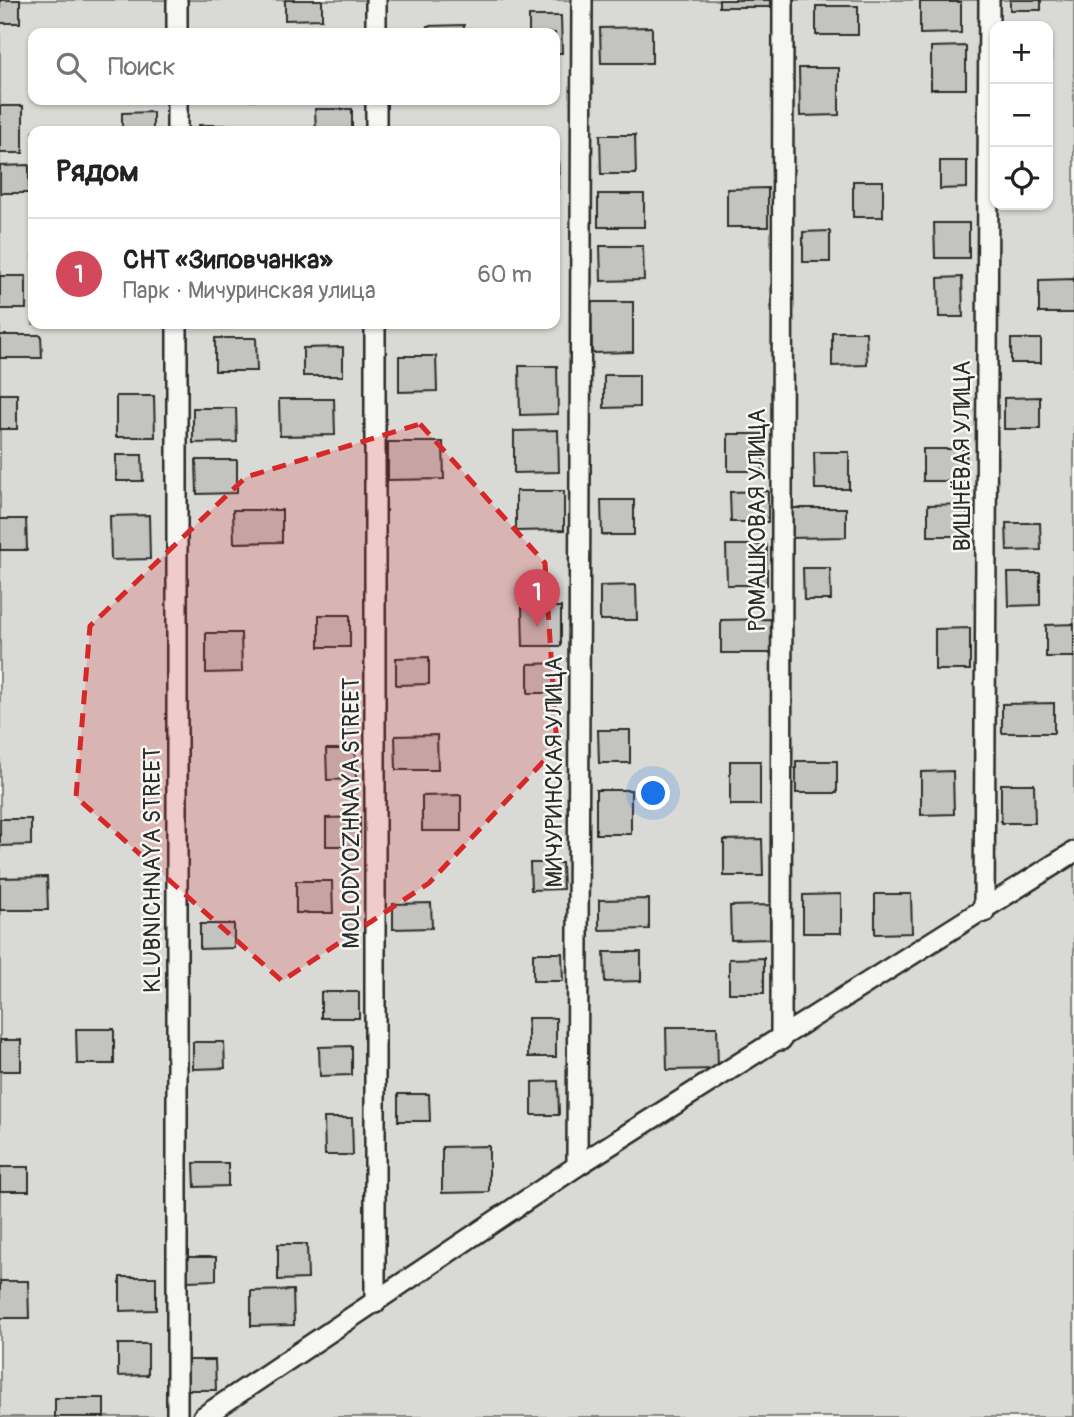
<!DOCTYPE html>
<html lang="ru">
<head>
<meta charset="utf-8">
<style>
  body { margin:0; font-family:Pangolin,sans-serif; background:#f2f2f2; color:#222 }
  .controls { position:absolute; right:21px; top:21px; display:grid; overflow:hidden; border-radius:14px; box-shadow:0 2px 5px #0004 }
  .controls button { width:63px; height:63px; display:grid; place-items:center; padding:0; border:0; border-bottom:2px solid #e0e0e0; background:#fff; color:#222; font:35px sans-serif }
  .you { position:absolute; left:654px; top:794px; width:24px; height:24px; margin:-18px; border:5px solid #fff; border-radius:50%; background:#1a73e8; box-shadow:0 0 0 10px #1a73e833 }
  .badge { display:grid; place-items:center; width:46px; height:46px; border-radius:50%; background:#d1495b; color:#fff; font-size:23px; font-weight:700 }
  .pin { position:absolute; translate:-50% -58px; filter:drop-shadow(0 2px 4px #0008) }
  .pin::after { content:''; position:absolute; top:37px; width:24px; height:21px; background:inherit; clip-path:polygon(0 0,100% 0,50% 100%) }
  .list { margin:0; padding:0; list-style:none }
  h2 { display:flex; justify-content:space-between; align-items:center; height:91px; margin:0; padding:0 28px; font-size:30px }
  h2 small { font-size:23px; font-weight:400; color:#767676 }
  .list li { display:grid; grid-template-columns:46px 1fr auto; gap:21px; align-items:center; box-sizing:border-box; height:112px; padding:0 28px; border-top:2px solid #e0e0e0 }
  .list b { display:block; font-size:26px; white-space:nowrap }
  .list p { margin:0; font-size:23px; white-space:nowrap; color:#767676 }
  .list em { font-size:23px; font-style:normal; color:#767676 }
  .icon { flex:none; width:38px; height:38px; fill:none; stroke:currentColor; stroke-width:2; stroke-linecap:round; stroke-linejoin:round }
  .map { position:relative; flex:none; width:1074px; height:1417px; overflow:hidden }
  .search { position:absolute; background:#fff; box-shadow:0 2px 5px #0004; left:28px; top:28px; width:532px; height:77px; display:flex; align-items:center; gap:18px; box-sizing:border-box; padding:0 24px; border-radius:14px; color:#767676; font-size:26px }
  .panel { position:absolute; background:#fff; box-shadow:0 2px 5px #0004; left:28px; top:126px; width:532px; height:203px; border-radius:14px }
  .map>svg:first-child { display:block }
  .green { fill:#d9d9d5; stroke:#828280; stroke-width:2; fill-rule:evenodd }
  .building { fill:#c3c3c0; stroke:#2b2b2b; stroke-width:2 }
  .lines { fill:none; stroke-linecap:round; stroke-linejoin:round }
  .minor-casing { stroke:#2b2b2b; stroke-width:24 }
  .minor { stroke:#f6f6f2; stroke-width:19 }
  .marked { fill:#d62828; fill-opacity:0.2; stroke:#d62828; stroke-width:5; stroke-dasharray:14 9; stroke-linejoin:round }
  .labels { text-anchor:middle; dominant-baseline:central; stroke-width:5; stroke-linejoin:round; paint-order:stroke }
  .street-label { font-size:23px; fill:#2b2b2b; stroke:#f6f6f2 }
</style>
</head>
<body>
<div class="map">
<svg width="1074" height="1417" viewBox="0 0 1074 1417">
  <rect width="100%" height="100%" fill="#f6f6f2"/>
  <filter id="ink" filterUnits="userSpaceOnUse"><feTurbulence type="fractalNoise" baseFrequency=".0143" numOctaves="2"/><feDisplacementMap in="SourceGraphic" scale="14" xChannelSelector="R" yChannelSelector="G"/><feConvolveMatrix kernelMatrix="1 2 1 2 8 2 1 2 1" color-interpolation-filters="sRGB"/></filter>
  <g filter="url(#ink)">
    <!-- green -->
    <path class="green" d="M0,0h1074v1417h-1074zM995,26h53v179h-53zM33,33h522v67h-522zM33,131h522v193h-522z"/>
    <!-- building -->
    <g class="building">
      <rect x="0" y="0" width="20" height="23"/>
      <polygon points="285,0 322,0 322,19 285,20"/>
      <rect x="719" y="0" width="51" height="7"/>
      <rect x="1010" y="0" width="31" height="10"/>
      <polygon points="920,2 961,2 961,33 920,34"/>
      <rect x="816" y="6" width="42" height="29"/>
      <polygon points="529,16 561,16 562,53 555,53 555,33 529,33"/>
      <polygon points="464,25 464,33 427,33 427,26"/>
      <polygon points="652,27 652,63 601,63 600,28"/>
      <polygon points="1048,41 1050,41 1051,66 1048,66"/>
      <polygon points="966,46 966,89 931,89 931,47"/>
      <polygon points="799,68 839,68 839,115 800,116"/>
      <rect x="0" y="106" width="23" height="47"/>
      <polygon points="315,109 352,109 352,131 316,131"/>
      <polygon points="153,112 153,131 122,131 122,113"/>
      <rect x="199" y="125" width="33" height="6"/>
      <polygon points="600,135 635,135 636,174 601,174"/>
      <polygon points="555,155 558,155 559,189 555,189"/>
      <polygon points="940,161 967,161 967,188 940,189"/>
      <polygon points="29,165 29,193 0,193 0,166"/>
      <rect x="853" y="181" width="30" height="36"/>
      <polygon points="768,188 768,227 727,227 727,189"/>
      <rect x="598" y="194" width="46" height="33"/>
      <polygon points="934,223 969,223 969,258 935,258"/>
      <polygon points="830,231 830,262 803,262 803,232"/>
      <polygon points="600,246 643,246 644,280 601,281"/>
      <rect x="0" y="276" width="26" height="33"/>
      <polygon points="962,277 963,317 939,317 938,278"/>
      <polygon points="1074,279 1074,313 1039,313 1039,280"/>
      <polygon points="591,302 633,302 633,352 592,353"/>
      <polygon points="832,332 866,332 867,365 832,366"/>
      <polygon points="0,335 41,335 42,358 0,358"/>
      <polygon points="215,338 256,338 257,371 215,371"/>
      <rect x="1011" y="339" width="30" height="24"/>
      <polygon points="343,347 343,376 303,376 303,348"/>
      <polygon points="399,356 436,356 437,391 399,392"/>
      <polygon points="519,366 557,366 558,414 520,415"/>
      <polygon points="604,375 639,375 639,407 604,408"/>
      <rect x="0" y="394" width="17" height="35"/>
      <polygon points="116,396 154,396 155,437 116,437"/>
      <polygon points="1040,397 1040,429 1004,429 1004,398"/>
      <polygon points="279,399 334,399 335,435 280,436"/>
      <polygon points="193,408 236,408 237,442 193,443"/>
      <polygon points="558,430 559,472 514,473 514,431"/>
      <rect x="728" y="434" width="35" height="37"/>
      <polygon points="388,442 443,442 444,479 388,480"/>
      <polygon points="923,449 966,449 967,481 923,481"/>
      <polygon points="814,452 849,452 849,489 815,489"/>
      <polygon points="116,455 142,455 143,481 116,481"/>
      <polygon points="196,460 237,460 237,493 197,494"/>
      <polygon points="516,491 564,491 564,530 516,531"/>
      <polygon points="768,491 768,522 731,522 730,492"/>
      <polygon points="601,500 634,500 634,535 602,535"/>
      <polygon points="967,504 967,536 928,536 928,505"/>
      <polygon points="789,508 846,508 846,537 790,538"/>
      <polygon points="233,510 282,510 282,542 234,543"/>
      <polygon points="149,515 150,559 111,560 110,516"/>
      <polygon points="0,519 26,519 27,550 0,550"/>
      <polygon points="1006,523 1040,523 1041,550 1007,551"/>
      <polygon points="726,545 767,545 767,585 727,585"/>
      <polygon points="803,568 830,568 831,600 804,600"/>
      <polygon points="1008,573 1040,573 1040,605 1009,606"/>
      <polygon points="636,585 637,620 600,620 600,586"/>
      <polygon points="522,607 561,607 561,646 523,646"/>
      <rect x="319" y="615" width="31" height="32"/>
      <polygon points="772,619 772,653 721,653 721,620"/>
      <polygon points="1074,624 1074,657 1046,657 1046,625"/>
      <polygon points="970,628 970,670 935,670 935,629"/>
      <polygon points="206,633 241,633 242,672 206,673"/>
      <polygon points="429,657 429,684 396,685 396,658"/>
      <polygon points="560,663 560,693 528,693 528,664"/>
      <polygon points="1054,703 1054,733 1002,733 1002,704"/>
      <polygon points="598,730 630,730 630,763 599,763"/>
      <polygon points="437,735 438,770 396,770 395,736"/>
      <polygon points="326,749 355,749 356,779 327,780"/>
      <rect x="730" y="761" width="30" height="44"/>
      <rect x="796" y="761" width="41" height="32"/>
      <polygon points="953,771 954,814 921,815 921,772"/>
      <polygon points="1001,784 1034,784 1035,823 1001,823"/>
      <rect x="596" y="790" width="35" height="44"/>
      <polygon points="461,795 461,831 422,831 422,796"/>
      <polygon points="360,817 360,846 326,846 326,818"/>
      <polygon points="0,819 31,819 31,845 0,846"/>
      <polygon points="762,839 763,876 724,876 724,840"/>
      <polygon points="530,863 562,863 563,889 531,890"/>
      <polygon points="47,877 48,910 0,910 0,878"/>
      <polygon points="296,881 332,881 333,913 296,913"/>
      <polygon points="841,894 841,933 803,933 803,895"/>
      <polygon points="875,894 911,894 912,933 875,934"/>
      <polygon points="649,899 649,929 599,930 599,900"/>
      <polygon points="431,903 432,928 393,929 393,904"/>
      <polygon points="770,905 770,939 731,940 730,906"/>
      <polygon points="200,924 234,924 234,948 200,949"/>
      <polygon points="604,952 641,952 641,981 605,982"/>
      <polygon points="533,953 562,953 563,981 533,981"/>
      <polygon points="764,958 764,993 729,993 729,959"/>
      <rect x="321" y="992" width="38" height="26"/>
      <rect x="528" y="1018" width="28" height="39"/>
      <polygon points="666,1027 717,1027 718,1069 667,1070"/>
      <polygon points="76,1029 114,1029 114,1064 77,1064"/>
      <rect x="0" y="1040" width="21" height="31"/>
      <polygon points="193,1042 224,1042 225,1068 193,1069"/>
      <polygon points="352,1046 352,1075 320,1076 319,1047"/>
      <polygon points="558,1081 559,1115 532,1115 532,1082"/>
      <polygon points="398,1094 429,1094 430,1121 398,1121"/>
      <polygon points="324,1118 352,1118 353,1155 325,1155"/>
      <polygon points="489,1146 489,1192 442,1193 442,1147"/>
      <polygon points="194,1163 228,1163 228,1186 195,1187"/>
      <rect x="0" y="1167" width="29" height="24"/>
      <polygon points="278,1244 307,1244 308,1279 278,1280"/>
      <polygon points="188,1257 216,1257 216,1280 188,1281"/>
      <polygon points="120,1277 156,1277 156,1310 120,1311"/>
      <polygon points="0,1281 28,1281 29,1318 0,1318"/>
      <polygon points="293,1290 294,1325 251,1326 251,1291"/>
      <polygon points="118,1344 148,1344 148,1375 118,1376"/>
      <polygon points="186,1360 215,1360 216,1390 187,1390"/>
      <rect x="55" y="1398" width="49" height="19"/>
    </g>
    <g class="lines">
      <!-- minor casing -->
      <g class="minor-casing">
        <g id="minor">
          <polyline points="177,0 177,33"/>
          <polyline points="376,33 376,0"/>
          <polyline points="177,100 177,131"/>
          <polyline points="376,131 376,100"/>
          <polyline points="177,324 177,1417"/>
          <polyline points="984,912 989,0"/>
          <polyline points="781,1040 783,0"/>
          <polyline points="577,1166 582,0"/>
          <polyline points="375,1303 375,324"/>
          <polyline points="203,1417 577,1166 1074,852"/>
        </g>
      </g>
      <!-- minor -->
      <use href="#minor" class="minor"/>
    </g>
  </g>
  <!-- marked area -->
  <path class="marked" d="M420,424l125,139 12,184 -128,136 -147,98 -206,-184 14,-171 156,-149z"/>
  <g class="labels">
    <!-- street labels -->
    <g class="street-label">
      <text transform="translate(962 456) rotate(-90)">ВИШНЁВАЯ УЛИЦА</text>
      <text transform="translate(757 520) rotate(-90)">РОМАШКОВАЯ УЛИЦА</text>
      <text transform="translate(554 772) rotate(-90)">МИЧУРИНСКАЯ УЛИЦА</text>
      <text transform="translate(351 813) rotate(-90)">MOLODYOZHNAYA STREET</text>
      <text transform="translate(152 870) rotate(-90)">KLUBNICHNAYA STREET</text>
    </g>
  </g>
</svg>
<div class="controls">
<button>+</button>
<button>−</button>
<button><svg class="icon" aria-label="locate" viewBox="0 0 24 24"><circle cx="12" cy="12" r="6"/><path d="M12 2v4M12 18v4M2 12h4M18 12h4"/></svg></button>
</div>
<div class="you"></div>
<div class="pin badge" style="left:537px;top:627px">1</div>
<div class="search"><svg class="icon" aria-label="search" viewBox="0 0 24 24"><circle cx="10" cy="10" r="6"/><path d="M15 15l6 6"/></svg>Поиск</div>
<section class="panel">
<h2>Рядом<small></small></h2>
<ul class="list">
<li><span class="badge">1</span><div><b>СНТ «Зиповчанка»</b><p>Парк · Мичуринская улица</p></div><em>60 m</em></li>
</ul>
</section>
</div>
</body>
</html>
